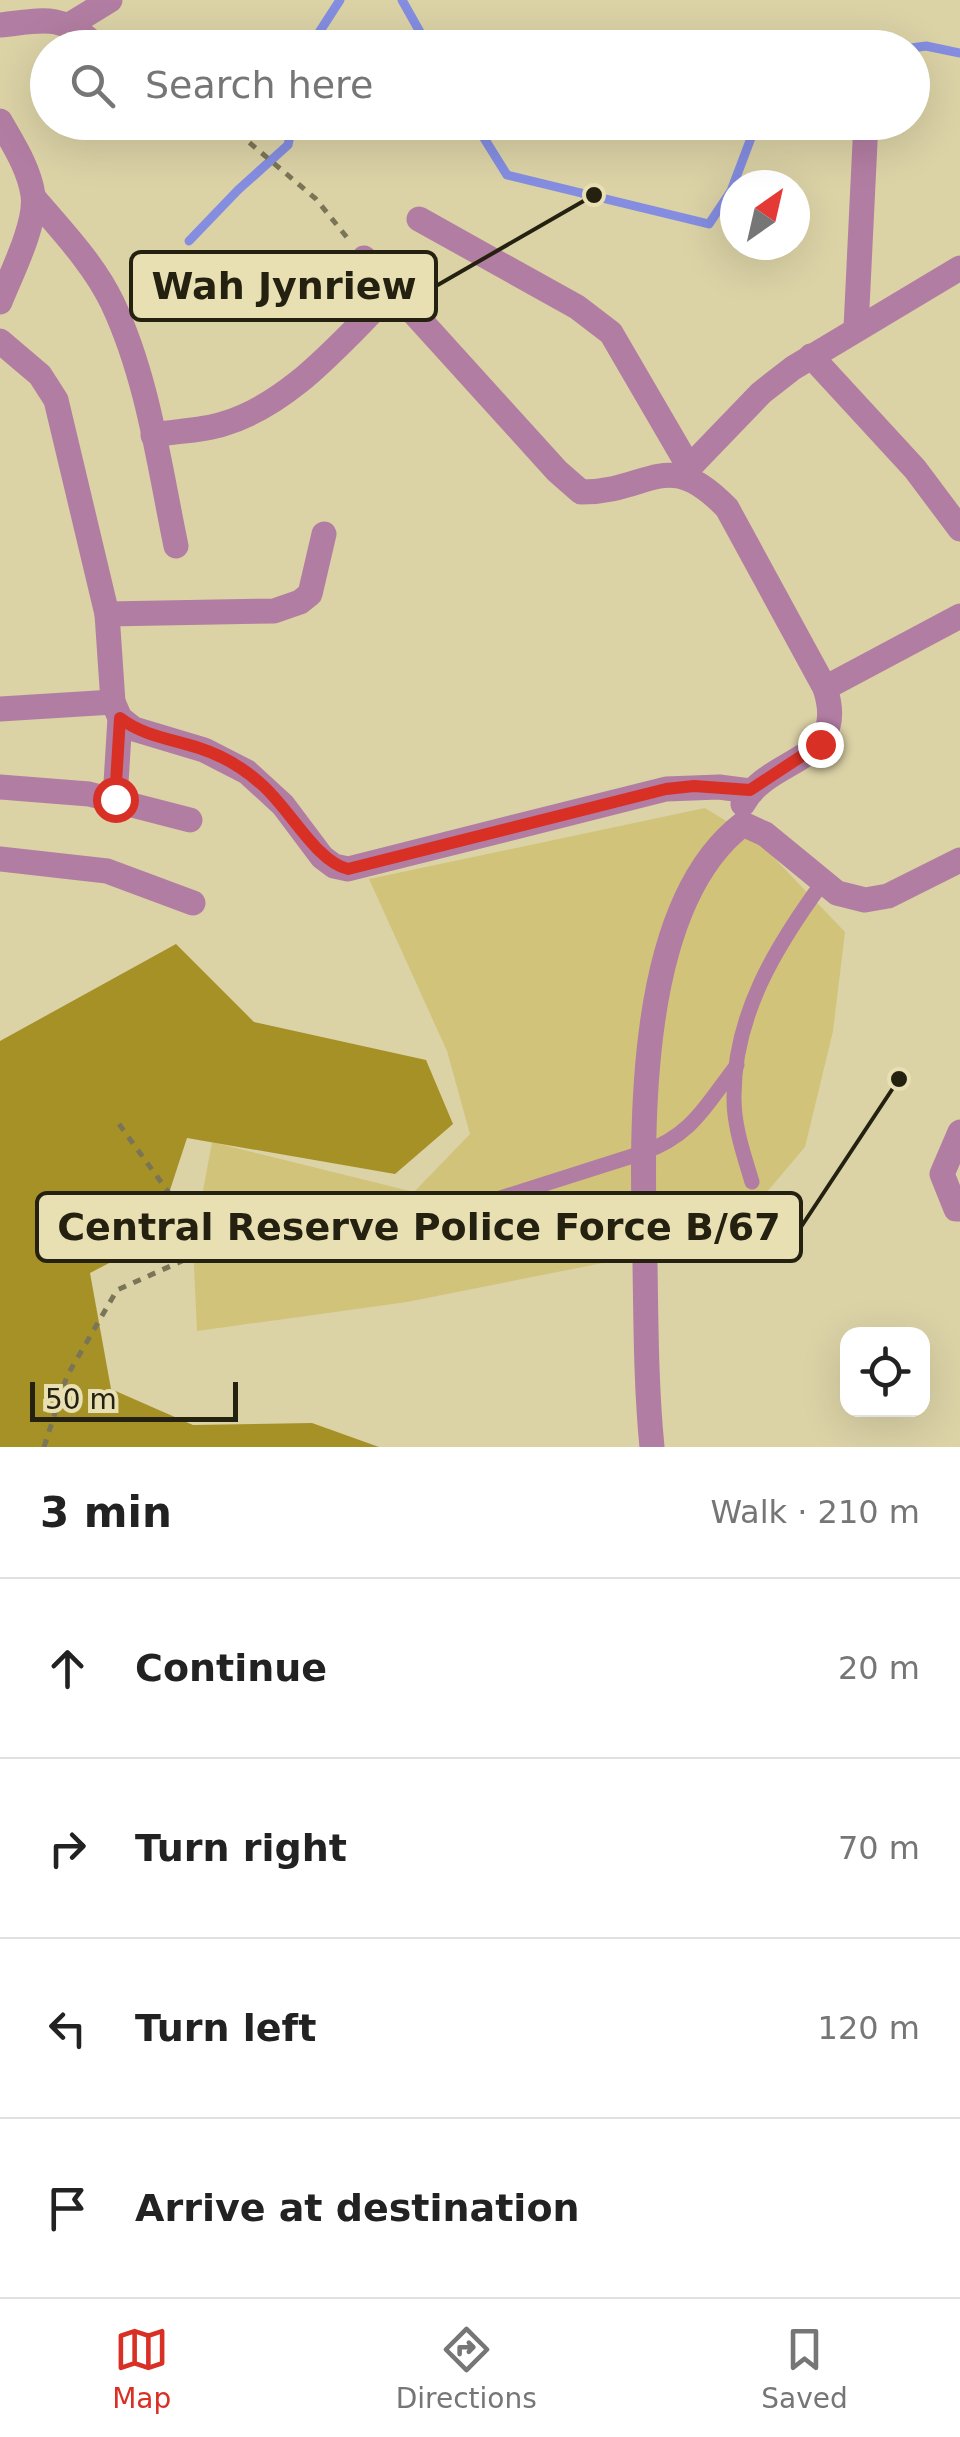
<!DOCTYPE html>
<html lang="en">
<head>
<meta charset="utf-8">
<style>
  body { margin:0; font-family:"DejaVu Sans",sans-serif; background:#f6f6f6; color:#222 }
  .controls { position:absolute; right:30px; bottom:30px; display:grid; overflow:hidden; border-radius:20px; box-shadow:0 10px 40px #0002 }
  .controls button { width:90px; height:90px; display:grid; place-items:center; padding:0; border:0; border-bottom:2px solid #e0e0e0; background:#fff; color:#222; font:50px sans-serif }
  .compass { position:absolute; left:720px; top:170px; width:90px; height:90px; border-radius:50%; background:#fff; box-shadow:0 10px 40px #0002; rotate:34deg }
  .scale { position:absolute; left:30px; bottom:25px; width:208px; box-sizing:border-box; padding-left:10px; border:5px solid #242110; border-top:0; font-size:28px; line-height:35px; white-space:nowrap; color:#242110; -webkit-text-stroke:8px #e8dfb3; paint-order:stroke }
  .stop { position:absolute; width:30px; height:30px; margin:-22px; border:8px solid #d93025; border-radius:50%; background:#fff }
  .stop.end { background:#d93025; border-color:#fff; box-shadow:0 2px 10px #0008 }
  .list { margin:0; padding:0; list-style:none }
  h2 { display:flex; justify-content:space-between; align-items:center; height:130px; margin:0; padding:0 40px; font-size:42px }
  h2 small { font-size:32px; font-weight:400; color:#767676 }
  .list li { display:grid; grid-template-columns:65px 1fr auto; gap:30px; align-items:center; box-sizing:border-box; height:180px; padding:0 40px; border-top:2px solid #e0e0e0 }
  .list b { display:block; font-size:38px; white-space:nowrap }
  .list em { font-size:32px; font-style:normal; color:#767676 }
  .icon { flex:none; width:55px; height:55px; fill:none; stroke:currentColor; stroke-width:2; stroke-linecap:round; stroke-linejoin:round }
  .map { position:relative; flex:none; width:960px; height:1447px; overflow:hidden }
  .search { position:absolute; background:#fff; box-shadow:0 10px 40px #0002; left:30px; right:30px; top:30px; height:110px; display:flex; align-items:center; gap:25px; box-sizing:border-box; padding:0 35px; border-radius:55px; color:#767676; font-size:38px }
  .sheet { height:850px; background:#fff }
  nav { display:flex; justify-content:space-around; align-items:center; box-sizing:border-box; height:140px; border-top:2px solid #e0e0e0; background:#fff; font-size:28px; color:#767676 }
  nav a { display:grid; justify-items:center; gap:5px }
  nav .on { color:#d93025 }
  .map>svg:first-child { display:block }
  .green { fill:#d2c37b }
  .forest { fill:#a69127 }
  .lines { fill:none; stroke-linecap:round; stroke-linejoin:round }
  .stream { stroke:#848de0; stroke-width:9 }
  .path { stroke:#7b7557; stroke-width:5; stroke-dasharray:8 8; stroke-linecap:butt }
  .service { stroke:#b27da2; stroke-width:15 }
  .minor { stroke:#b27da2; stroke-width:25 }
  .route { stroke:#d93025; stroke-width:12 }
  .leader { fill:none; stroke:#242110; stroke-width:4 }
  .callout-dot { fill:#242110; stroke:#e8dfb3; stroke-width:4 }
  .callout { fill:#e8dfb3; stroke:#242110; stroke-width:4 }
  .callout-label { font-size:38px; text-anchor:middle; font-weight:bold; fill:#242110 }
</style>
</head>
<body>
<div class="map">
<svg width="960" height="1447" viewBox="0 0 960 1447">
  <rect width="100%" height="100%" fill="#dbd2a6"/>
  <!-- green -->
  <polygon class="green" points="705,808 757,840 845,932 833,1031 805,1147 728,1238 407,1302 197,1331 193,1245 212,1142 414,1192 470,1134 447,1051 369,879"/>
  <!-- forest -->
  <polygon class="forest" points="176,944 254,1022 426,1060 453,1124 395,1174 187,1138 169,1193 188,1222 90,1273 111,1389 193,1425 312,1423 379,1447 0,1447 0,1041"/>
  <g class="lines">
    <!-- stream -->
    <g class="stream">
      <polyline points="402,0 429,48"/>
      <polyline points="309,48 340,0"/>
      <polyline points="911,48 926,46 960,53"/>
      <polyline points="474,122 507,175 709,224 731,191 757,122"/>
      <polyline points="189,241 238,190 288,145 293,122"/>
    </g>
    <!-- path -->
    <g class="path">
      <polyline points="225,122 316,199 349,240"/>
      <polyline points="119,1124 169,1193 239,1221"/>
      <polyline points="44,1447 67,1376 117,1290 240,1235"/>
    </g>
    <!-- service -->
    <g class="service">
      <path d="M752,1182c-8,-27 -18,-55 -18,-83 -1,-83 42,-153 89,-217"/>
      <path d="M256,1227l34,-15 43,-9 88,5 54,-2 167,-53c51,-18 63,-47 95,-88"/>
    </g>
    <!-- minor -->
    <g class="minor">
      <polyline points="71,24 110,0"/>
      <path d="M0,25c41,-4 58,-12 91,16"/>
      <path d="M0,121c13,23 29,47 33,74 4,29 -22,79 -33,107"/>
      <path d="M34,198c28,33 59,65 78,104 36,76 47,162 64,244"/>
      <polyline points="419,219 577,307 611,333 689,467"/>
      <path d="M364,258l193,213 24,21c71,0 85,-47 146,16l98,180c25,76 -56,67 -82,116"/>
      <polyline points="856,328 866,122"/>
      <polyline points="0,341 40,375 56,400 107,614 113,702 120,718 134,729 204,750 247,772 283,805 322,857 334,866 348,869 666,789 719,787 750,791"/>
      <polyline points="811,356 915,469 960,529"/>
      <path d="M153,435c23,-4 48,-4 70,-11 70,-21 119,-84 170,-133"/>
      <polyline points="682,475 761,393 793,368 960,268"/>
      <polyline points="107,614 274,611 300,602 310,594 324,534"/>
      <polyline points="825,688 960,616"/>
      <polyline points="0,709 113,702"/>
      <polyline points="0,787 89,794 190,820"/>
      <polyline points="115,799 120,718"/>
      <polyline points="0,859 107,871 193,903"/>
      <polyline points="960,1132 942,1174 956,1209 960,1209"/>
      <path d="M652,1447c-6,-61 -6,-122 -7,-183 -3,-125 -12,-356 98,-440l22,10 72,59 28,7 23,-4 72,-36"/>
    </g>
  </g>
  <g class="lines">
    <!-- route -->
    <path class="route" d="M115,799l5,-81c23,18 52,21 79,30 22,7 44,20 61,35 29,24 56,79 88,86l318,-80 28,-3 56,4 70,-46"/>
  </g>
  <!-- callouts -->
  <path class="leader" d="M594 195L436 286M899 1079L801 1227"/>
  <g class="callout-dot">
    <circle cx="594" cy="195" r="10"/>
    <circle cx="899" cy="1079" r="10"/>
  </g>
  <g class="callout">
    <rect x="131" y="252" width="305" height="68" rx="10"/>
    <rect x="37" y="1193" width="764" height="68" rx="10"/>
  </g>
  <g class="callout-label">
    <text x="284" y="299">Wah Jynriew</text>
    <text x="419" y="1240">Central Reserve Police Force B/67</text>
  </g>
</svg>
<div class="controls">
<button><svg class="icon" aria-label="locate" viewBox="0 0 24 24"><circle cx="12" cy="12" r="6"/><path d="M12 2v4M12 18v4M2 12h4M18 12h4"/></svg></button>
</div>
<svg class="compass" viewBox="-18 -18 36 36"><path d="M0-13l5 13h-10z" fill="#e53935"/><path d="M0 13l5-13h-10z" fill="#767676"/></svg>
<div class="scale">50 m</div>
<div class="stop" style="left:115px;top:799px"></div>
<div class="stop end" style="left:820px;top:744px"></div>
<div class="search"><svg class="icon" aria-label="search" viewBox="0 0 24 24"><circle cx="10" cy="10" r="6"/><path d="M15 15l6 6"/></svg>Search here</div>
</div>
<section class="sheet">
<h2>3 min<small>Walk · 210 m</small></h2>
<ul class="list">
<li><svg class="icon" aria-label="ahead" viewBox="0 0 24 24"><path d="M12 20V5M6 11l6-6 6 6"/></svg><div><b>Continue</b></div><em>20 m</em></li>
<li><svg class="icon" aria-label="right" viewBox="0 0 24 24"><path d="M7 20v-9h11M14 6l5 5-5 5"/></svg><div><b>Turn right</b></div><em>70 m</em></li>
<li><svg class="icon" aria-label="left" viewBox="0 0 24 24"><path d="M17 20v-9H6M10 6l-5 5 5 5"/></svg><div><b>Turn left</b></div><em>120 m</em></li>
<li><svg class="icon" aria-label="arrive" viewBox="0 0 24 24"><path d="M6 21V4h12l-3 4 3 4H6"/></svg><div><b>Arrive at destination</b></div></li>
</ul>
</section>
<nav>
<a class="on"><svg class="icon" aria-label="map" viewBox="0 0 24 24"><path d="M3 6l6-2 6 2 6-2v14l-6 2-6-2-6 2zM9 4v14M15 6v14"/></svg>Map</a>
<a><svg class="icon" aria-label="directions" viewBox="0 0 24 24"><path d="M12 3l9 9-9 9-9-9zM9 14v-3h6M13 9l2 2-2 2"/></svg>Directions</a>
<a><svg class="icon" aria-label="saved" viewBox="0 0 24 24"><path d="M7 4h10v16l-5-4-5 4z"/></svg>Saved</a>
</nav>
</body>
</html>
